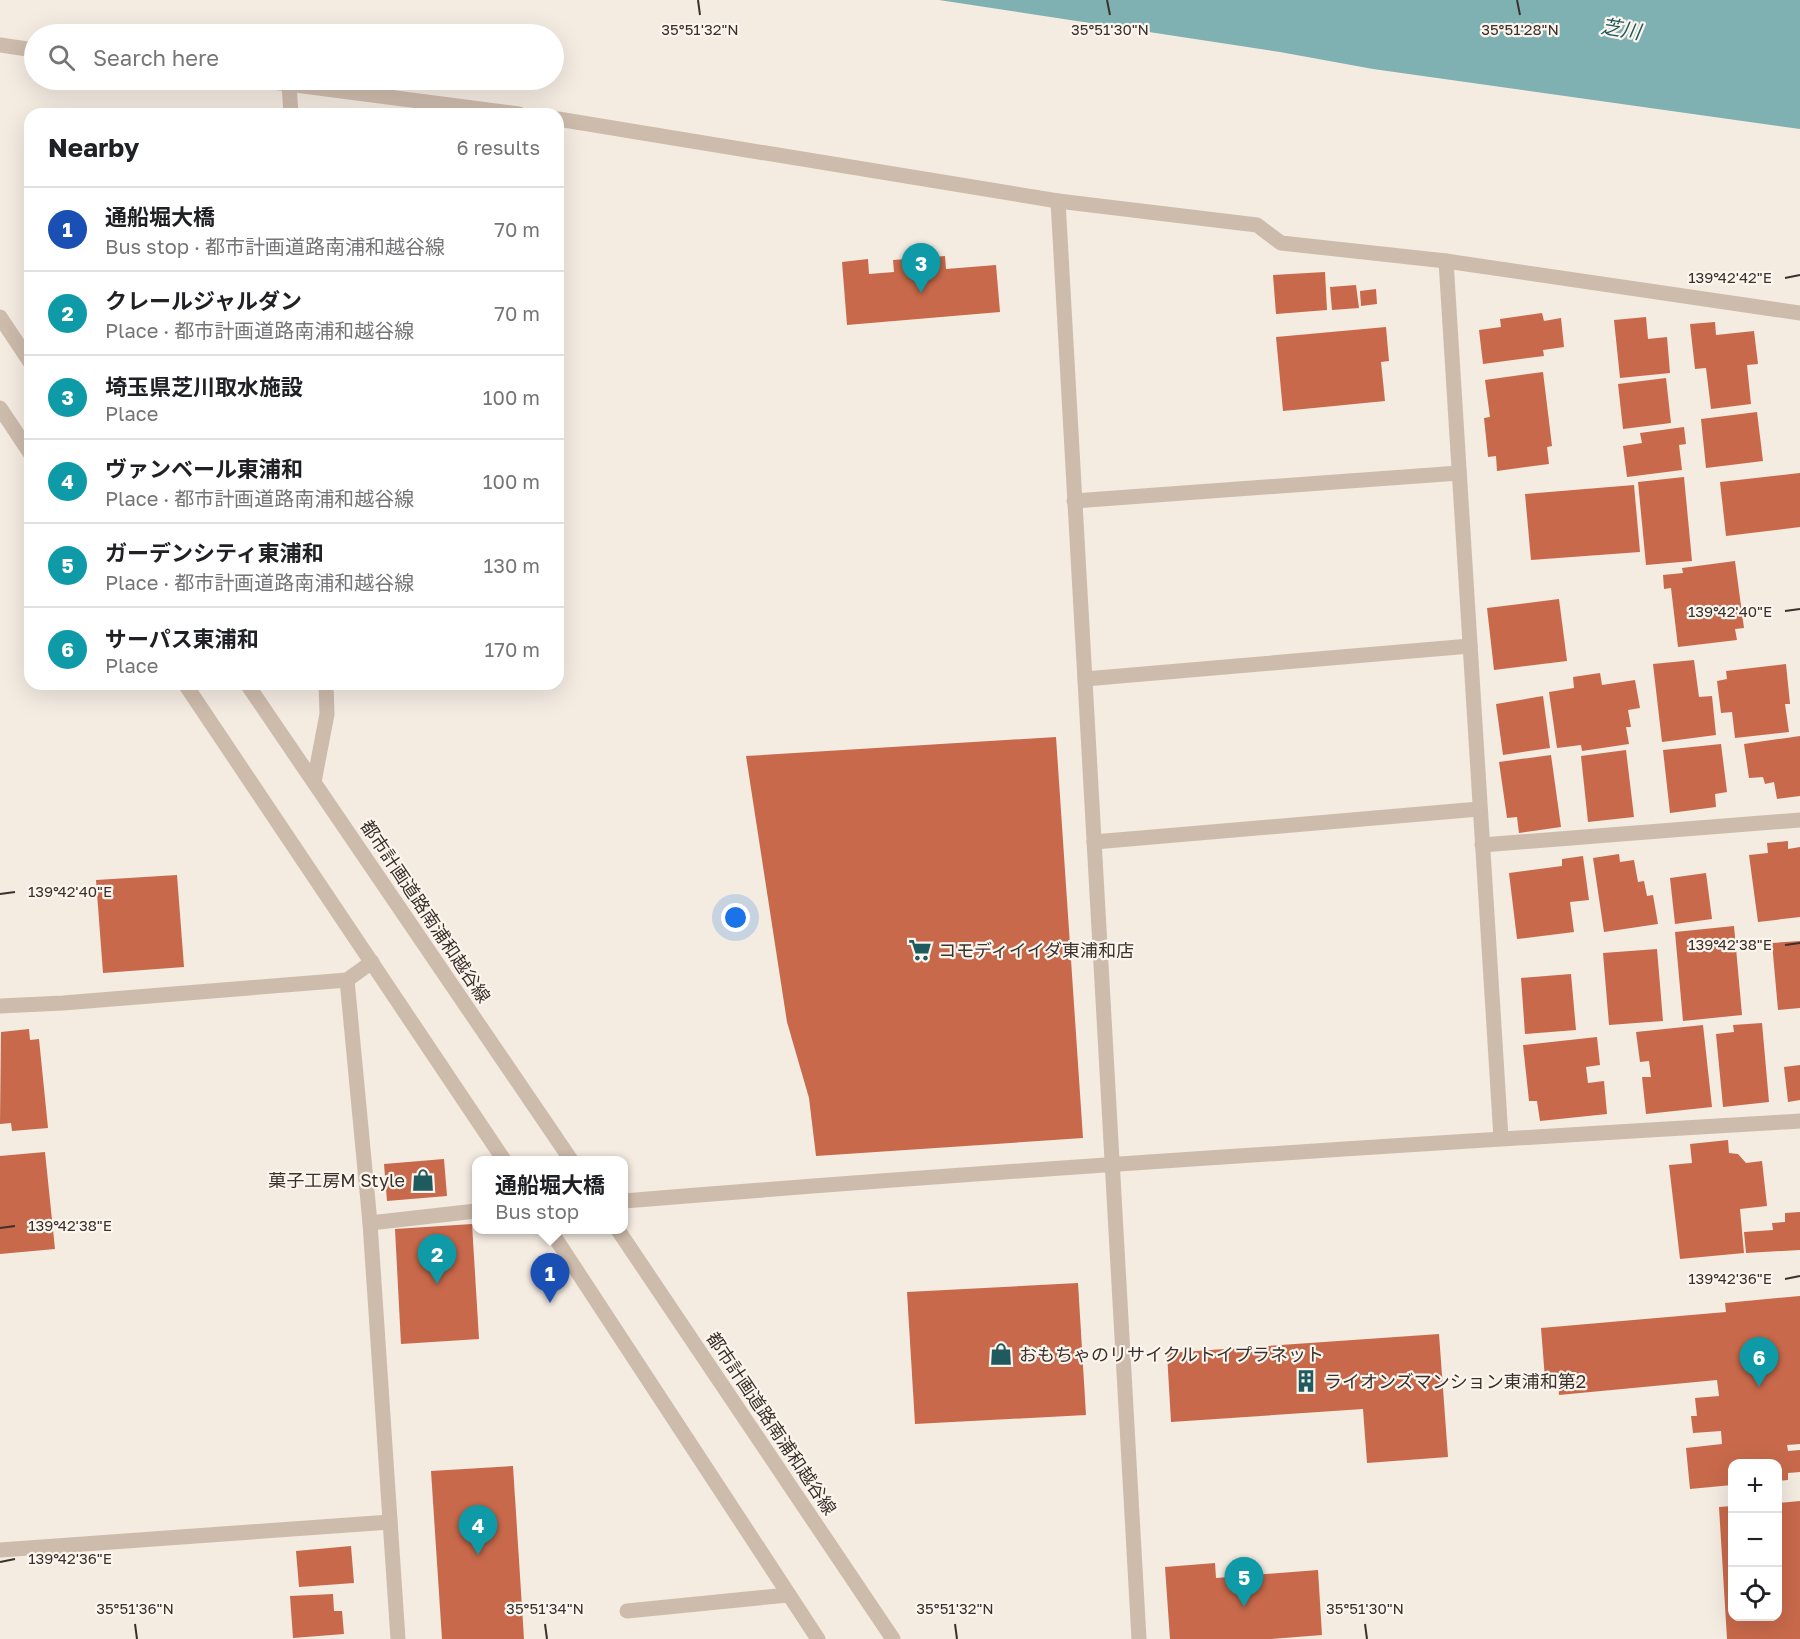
<!DOCTYPE html>
<html lang="en">
<head>
<meta charset="utf-8">
<style>
  body { margin:0; font-family:"Golos Text","Noto Sans JP",sans-serif; background:#f6f6f6; color:#202124 }
  .controls { position:absolute; right:18px; bottom:18px; display:grid; overflow:hidden; border-radius:12px; box-shadow:0 6px 24px #0002 }
  .controls button { width:54px; height:54px; display:grid; place-items:center; padding:0; border:0; border-bottom:2px solid #e0e0e0; background:#fff; color:#202124; font:30px sans-serif }
  .you { position:absolute; left:736px; top:918px; width:21px; height:21px; margin:-15px; border:4px solid #fff; border-radius:50%; background:#1a73e8; box-shadow:0 0 0 9px #1a73e833 }
  .badge { display:grid; place-items:center; width:39px; height:39px; border-radius:50%; background:#1f5a5e; color:#fff; font-size:20px; font-weight:700 }
  .pin { position:absolute; translate:-50% -50px; filter:drop-shadow(0 2px 3px #0008) }
  .pin::after { content:''; position:absolute; top:32px; width:21px; height:18px; background:inherit; clip-path:polygon(0 0,100% 0,50% 100%) }
  .popup { position:absolute; left:472px; top:1156px; width:156px; height:78px; box-sizing:border-box; display:grid; place-content:center; border-radius:12px; background:#fff; filter:drop-shadow(0 2px 4px #0005); font-size:20px; white-space:nowrap; color:#757577 }
  .popup b { font-size:22px; color:#202124 }
  .popup::after { content:''; position:absolute; left:50%; top:100%; margin-left:-12px; border:12px solid transparent; border-top-color:#fff }
  .list { margin:0; padding:0; list-style:none }
  h2 { display:flex; justify-content:space-between; align-items:center; height:78px; margin:0; padding:0 24px; font-size:26px }
  h2 small { font-size:20px; font-weight:400; color:#757577 }
  .list li { display:grid; grid-template-columns:39px 1fr auto; gap:18px; align-items:center; box-sizing:border-box; height:84px; padding:0 24px; border-top:2px solid #e0e0e0 }
  .list b { display:block; font-size:22px; white-space:nowrap }
  .list p { margin:0; font-size:20px; white-space:nowrap; color:#757577 }
  .list em { font-size:20px; font-style:normal; color:#757577 }
  .icon { flex:none; width:33px; height:33px; fill:none; stroke:currentColor; stroke-width:2; stroke-linecap:round; stroke-linejoin:round }
  .map { position:relative; flex:none; width:1800px; height:1639px; overflow:hidden }
  .search { position:absolute; background:#fff; box-shadow:0 6px 24px #0002; left:24px; top:24px; width:540px; height:66px; display:flex; align-items:center; gap:15px; box-sizing:border-box; padding:0 21px; border-radius:33px; color:#757577; font-size:22px }
  .panel { position:absolute; background:#fff; box-shadow:0 6px 24px #0002; left:24px; top:108px; width:540px; height:582px; border-radius:18px }
  .map>svg:first-child { display:block }
  .water { fill:#7fb0b2 }
  .building { fill:#c8694b }
  .lines { fill:none; stroke-linecap:round; stroke-linejoin:round }
  .minor { stroke:#cdbbac; stroke-width:15 }
  .ticks { fill:none; stroke:#3b302b; stroke-width:2 }
  .labels { text-anchor:middle; dominant-baseline:central; stroke-width:4.5; stroke-linejoin:round; paint-order:stroke }
  .street-label { font-size:18px; fill:#3b302b; stroke:#fbf5ee }
  .poi-label { font-size:18px; fill:#3b302b; stroke:#fbf5ee; text-anchor:start }
  .water-label { font-size:20px; font-style:italic; fill:#1f5a5e; stroke:#fbf5ee }
  .ticks-label { font-size:15px; text-anchor:middle; fill:#3b302b; stroke:#fbf5ee; stroke-width:4.5; stroke-linejoin:round; paint-order:stroke }
</style>
</head>
<body>
<div class="map">
<svg width="1800" height="1639" viewBox="0 0 1800 1639">
  <rect width="100%" height="100%" fill="#f4ebe1"/>
  <!-- water -->
  <polygon class="water" points="939,0 1800,0 1800,129 1373,69 1280,52"/>
  <!-- building -->
  <g class="building">
    <polygon points="945,256 946,269 996,265 1000,312 847,325 842,262 868,259 869,274 894,272 893,260"/>
    <polygon points="1325,272 1327,310 1276,314 1273,275"/>
    <polygon points="1356,285 1359,308 1332,310 1330,287"/>
    <polygon points="1376,289 1377,304 1361,306 1360,291"/>
    <polygon points="1542,313 1544,321 1561,318 1564,347 1543,350 1544,356 1483,364 1479,330 1501,327 1500,319"/>
    <polygon points="1646,317 1648,339 1667,337 1670,373 1620,378 1614,320"/>
    <polygon points="1715,322 1716,335 1754,331 1758,364 1747,365 1751,404 1711,409 1706,368 1695,369 1690,324"/>
    <polygon points="1386,327 1389,361 1381,362 1385,401 1283,411 1276,337"/>
    <polygon points="1543,372 1552,446 1547,447 1549,464 1497,471 1496,456 1488,457 1484,418 1490,417 1485,380"/>
    <polygon points="1666,378 1671,423 1623,429 1618,384"/>
    <polygon points="1757,412 1763,461 1706,468 1701,419"/>
    <polygon points="1684,427 1686,444 1679,445 1682,470 1627,477 1623,446 1642,443 1640,433"/>
    <polygon points="1800,473 1800,527 1726,536 1720,482"/>
    <polygon points="1684,477 1692,561 1646,565 1638,482"/>
    <polygon points="1634,485 1640,552 1531,560 1525,494"/>
    <polygon points="1735,561 1744,628 1735,629 1737,640 1678,647 1671,588 1664,589 1663,575 1683,573 1682,568"/>
    <polygon points="1559,599 1567,661 1494,670 1487,608"/>
    <polygon points="1694,660 1699,697 1712,696 1716,735 1662,742 1653,664"/>
    <polygon points="1786,664 1790,704 1785,704 1789,732 1735,738 1732,712 1721,713 1717,681 1727,679 1726,671"/>
    <polygon points="1600,673 1602,685 1635,680 1640,708 1628,710 1631,727 1626,727 1629,744 1582,751 1581,745 1557,748 1549,692 1574,688 1573,677"/>
    <polygon points="1543,696 1550,748 1503,755 1496,704"/>
    <polygon points="1800,736 1800,796 1777,799 1774,782 1765,784 1763,777 1749,778 1744,744"/>
    <polygon points="1056,737 1083,1138 816,1156 809,1098 787,1022 746,756"/>
    <polygon points="1721,744 1727,792 1715,794 1716,807 1670,813 1663,750"/>
    <polygon points="1626,750 1634,817 1588,822 1581,756"/>
    <polygon points="1551,755 1561,827 1519,833 1517,817 1507,818 1499,762"/>
    <polygon points="1788,841 1788,849 1800,847 1800,917 1758,922 1749,855 1768,853 1767,843"/>
    <polygon points="1619,854 1620,862 1634,860 1638,882 1644,881 1647,896 1653,895 1658,924 1604,932 1593,858"/>
    <polygon points="1583,856 1589,900 1570,902 1574,932 1517,939 1509,873 1562,866 1562,859"/>
    <polygon points="1706,873 1712,919 1675,924 1670,878"/>
    <polygon points="177,875 184,967 103,973 96,880"/>
    <polygon points="1734,926 1742,1015 1683,1021 1675,932"/>
    <polygon points="1800,941 1800,1008 1778,1010 1772,943"/>
    <polygon points="1657,949 1663,1021 1609,1025 1603,953"/>
    <polygon points="1571,974 1576,1030 1525,1034 1521,978"/>
    <polygon points="1762,1023 1769,1102 1723,1107 1716,1034 1734,1032 1733,1025"/>
    <polygon points="1703,1025 1712,1107 1646,1114 1642,1077 1651,1077 1649,1061 1640,1062 1636,1032"/>
    <polygon points="29,1029 30,1040 39,1039 48,1128 12,1131 11,1123 0,1124 1,1032"/>
    <polygon points="1597,1037 1600,1065 1586,1067 1588,1083 1604,1081 1607,1114 1540,1121 1537,1101 1529,1101 1523,1045"/>
    <polygon points="1800,1065 1800,1100 1788,1102 1784,1067"/>
    <polygon points="1728,1140 1729,1153 1738,1154 1746,1163 1762,1161 1767,1206 1740,1209 1744,1253 1680,1259 1669,1165 1692,1163 1690,1144"/>
    <polygon points="45,1152 55,1249 0,1254 0,1156"/>
    <polygon points="444,1159 447,1196 387,1201 384,1164"/>
    <polygon points="1800,1212 1800,1250 1746,1253 1744,1232 1773,1230 1772,1223 1785,1222 1785,1213"/>
    <polygon points="472,1224 479,1339 401,1344 395,1229"/>
    <polygon points="1078,1283 1086,1415 915,1424 907,1292"/>
    <polygon points="1800,1296 1800,1444 1787,1445 1788,1451 1800,1450 1800,1472 1788,1473 1788,1480 1778,1481 1778,1464 1732,1464 1732,1485 1690,1489 1686,1448 1722,1444 1721,1431 1693,1433 1691,1416 1697,1416 1695,1398 1719,1396 1717,1380 1559,1395 1558,1377 1545,1379 1541,1328 1726,1312 1725,1303"/>
    <polygon points="1439,1334 1448,1457 1367,1463 1363,1409 1171,1422 1167,1353"/>
    <polygon points="513,1466 524,1639 442,1639 431,1471"/>
    <polygon points="1800,1501 1800,1639 1727,1639 1719,1507 1732,1506 1732,1616 1778,1616 1778,1503"/>
    <polygon points="351,1546 354,1583 299,1587 296,1551"/>
    <polygon points="1215,1563 1216,1578 1318,1570 1322,1635 1271,1639 1170,1639 1165,1567"/>
    <polygon points="333,1594 334,1611 342,1611 344,1634 293,1638 290,1596"/>
  </g>
  <g class="lines">
    <!-- minor -->
    <g class="minor">
      <polyline points="0,45 34,50"/>
      <polyline points="257,80 519,114"/>
      <polyline points="289,84 291,114"/>
      <polyline points="558,119 1058,201 1257,225 1281,243 1446,261 1800,313"/>
      <polyline points="1058,201 1139,1639"/>
      <polyline points="1446,261 1501,1138"/>
      <polyline points="0,317 30,362"/>
      <polyline points="0,408 30,453"/>
      <polyline points="1074,501 1459,473"/>
      <polyline points="1085,679 1470,646"/>
      <polyline points="185,684 504,1160"/>
      <polyline points="247,684 571,1160"/>
      <polyline points="314,782 327,714 326,684"/>
      <polyline points="1094,842 1479,809"/>
      <polyline points="1482,845 1800,820"/>
      <polyline points="372,962 347,980 370,1223 398,1639"/>
      <polyline points="0,1006 63,1003 347,980"/>
      <path d="M624,1201c391,-32 784,-57 1176,-80"/>
      <polyline points="370,1223 476,1211"/>
      <polyline points="550,1230 818,1639"/>
      <polyline points="618,1230 893,1639"/>
      <polyline points="0,1550 390,1522"/>
      <polyline points="627,1611 788,1595"/>
    </g>
  </g>
  <!-- ticks -->
  <path class="ticks" d="M698,0l2,15M1107,0l3,15M1517,0l3,15M1785,278l15,-3M1785,611l15,-2M0,894l15,-2M1785,945l15,-2M0,1228l15,-2M1785,1279l15,-3M0,1562l15,-3M135,1624l2,15M545,1624l2,15M955,1624l2,15M1365,1624l2,15"/>
  <!-- icons -->
  <defs>
    <g id="supermarket-bare" transform="scale(1.8)"><path d="M-6-5.5h2.5l.6 2H6L4.5 2H-2.5L-4.4-4H-6ZM-1.5 3.2a1.3 1.3 0 1 0 .1 0ZM3 3.2a1.3 1.3 0 1 0 .1 0Z" fill="#1f5a5e" stroke="#fbf5ee" stroke-width="2.5" paint-order="stroke"/></g>
    <g id="shop-bare" transform="scale(1.8)"><path d="M-5-2.5h2.3a2.7 3.5 0 0 1 5.4 0H5L5.5 6h-11ZM-1.5-2.5h3a1.5 2.3 0 0 0-3 0Z" fill="#1f5a5e" stroke="#fbf5ee" stroke-width="2.5" paint-order="stroke"/></g>
    <g id="building-bare" transform="scale(1.8)"><path d="M-4-6H4V6H1V3H-1V6H-4ZM-2.5-4.3h1.7v1.8h-1.7ZM.8-4.3h1.7v1.8H.8ZM-2.5-1h1.7V.8h-1.7ZM.8-1h1.7V.8H.8Z" fill="#1f5a5e" stroke="#fbf5ee" stroke-width="2.5" paint-order="stroke"/></g>
  </defs>
  <g fill-rule="evenodd">
    <use href="#supermarket-bare" x="920" y="950"/>
    <use href="#shop-bare" x="423" y="1180"/>
    <use href="#shop-bare" x="1001" y="1354"/>
    <use href="#building-bare" x="1306" y="1381"/>
  </g>
  <g class="labels">
    <!-- street labels -->
    <g class="street-label">
      <text transform="translate(426 911) rotate(56)">都市計画道路南浦和越谷線</text>
      <text transform="translate(772 1423) rotate(56)">都市計画道路南浦和越谷線</text>
    </g>
    <!-- poi labels -->
    <g class="poi-label">
      <text x="938" y="950">コモディイイダ東浦和店</text>
      <text x="405" y="1180" text-anchor="end">菓子工房M Style</text>
      <text x="1019" y="1354">おもちゃのリサイクルトイプラネット</text>
      <text x="1324" y="1381">ライオンズマンション東浦和第2</text>
    </g>
    <!-- water labels -->
    <g class="water-label">
      <text transform="translate(1621 28) rotate(9)">芝川</text>
    </g>
  </g>
  <g class="ticks-label">
    <text x="700" y="35">35°51'32"N</text>
    <text x="1110" y="35">35°51'30"N</text>
    <text x="1520" y="35">35°51'28"N</text>
    <text x="1730" y="283">139°42'42"E</text>
    <text x="1730" y="617">139°42'40"E</text>
    <text x="70" y="897">139°42'40"E</text>
    <text x="1730" y="950">139°42'38"E</text>
    <text x="70" y="1231">139°42'38"E</text>
    <text x="1730" y="1284">139°42'36"E</text>
    <text x="70" y="1564">139°42'36"E</text>
    <text x="135" y="1614">35°51'36"N</text>
    <text x="545" y="1614">35°51'34"N</text>
    <text x="955" y="1614">35°51'32"N</text>
    <text x="1365" y="1614">35°51'30"N</text>
  </g>
</svg>
<div class="controls">
<button>+</button>
<button>−</button>
<button><svg class="icon" aria-label="locate" viewBox="0 0 24 24"><circle cx="12" cy="12" r="6"/><path d="M12 2v4M12 18v4M2 12h4M18 12h4"/></svg></button>
</div>
<div class="you"></div>
<div class="pin badge" style="left:550px;top:1303px;background:#1a4fb4">1</div>
<div class="popup"><b>通船堀大橋</b>Bus stop</div>
<div class="pin badge" style="left:437px;top:1284px;background:#0f9aa8">2</div>
<div class="pin badge" style="left:921px;top:293px;background:#0f9aa8">3</div>
<div class="pin badge" style="left:478px;top:1555px;background:#0f9aa8">4</div>
<div class="pin badge" style="left:1244px;top:1607px;background:#0f9aa8">5</div>
<div class="pin badge" style="left:1759px;top:1387px;background:#0f9aa8">6</div>
<div class="search"><svg class="icon" aria-label="search" viewBox="0 0 24 24"><circle cx="10" cy="10" r="6"/><path d="M15 15l6 6"/></svg>Search here</div>
<section class="panel">
<h2>Nearby<small>6 results</small></h2>
<ul class="list">
<li><span class="badge" style="background:#1a4fb4">1</span><div><b>通船堀大橋</b><p>Bus stop · 都市計画道路南浦和越谷線</p></div><em>70 m</em></li>
<li><span class="badge" style="background:#0f9aa8">2</span><div><b>クレールジャルダン</b><p>Place · 都市計画道路南浦和越谷線</p></div><em>70 m</em></li>
<li><span class="badge" style="background:#0f9aa8">3</span><div><b>埼玉県芝川取水施設</b><p>Place</p></div><em>100 m</em></li>
<li><span class="badge" style="background:#0f9aa8">4</span><div><b>ヴァンベール東浦和</b><p>Place · 都市計画道路南浦和越谷線</p></div><em>100 m</em></li>
<li><span class="badge" style="background:#0f9aa8">5</span><div><b>ガーデンシティ東浦和</b><p>Place · 都市計画道路南浦和越谷線</p></div><em>130 m</em></li>
<li><span class="badge" style="background:#0f9aa8">6</span><div><b>サーパス東浦和</b><p>Place</p></div><em>170 m</em></li>
</ul>
</section>
</div>
</body>
</html>
